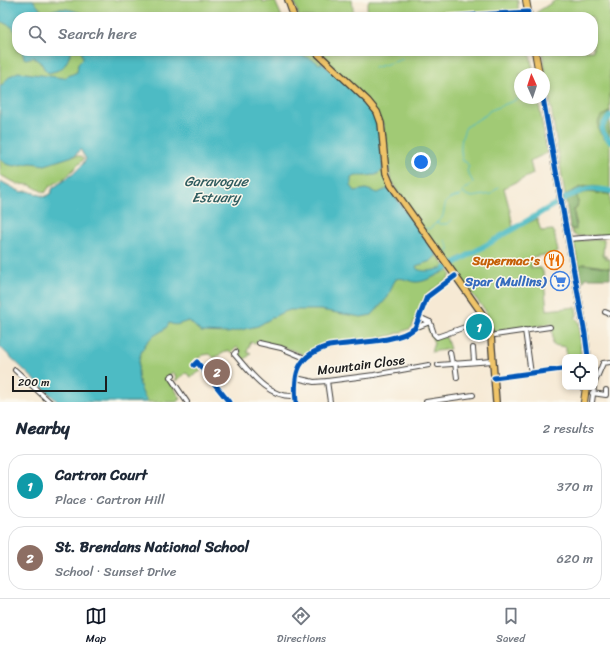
<!DOCTYPE html>
<html lang="en">
<head>
<meta charset="utf-8">
<style>
  body { margin:0; font-family:Sriracha,sans-serif; background:#f2f2f3; color:#1f2937 }
  .controls { position:absolute; right:12px; bottom:12px; display:grid; overflow:hidden; border-radius:8px; box-shadow:0 2px 6px #0003 }
  .controls button { width:36px; height:36px; display:grid; place-items:center; padding:0; border:0; border-bottom:1px solid #e0e1e3; background:#fff; color:#1f2937; font:20px sans-serif }
  .compass { position:absolute; left:514px; top:68px; width:36px; height:36px; border-radius:50%; background:#fff; box-shadow:0 2px 6px #0003; rotate:357deg }
  .scale { position:absolute; left:12px; bottom:10px; width:95px; box-sizing:border-box; padding-left:4px; border:2px solid #1c1c1c; border-top:0; font-size:11px; line-height:14px; white-space:nowrap; color:#1c1c1c; -webkit-text-stroke:3px #fbf7ec; paint-order:stroke }
  .you { position:absolute; left:421px; top:162px; width:14px; height:14px; margin:-10px; border:3px solid #fff; border-radius:50%; background:#1a73e8; box-shadow:0 0 0 6px #1a73e833 }
  .badge { display:grid; place-items:center; width:26px; height:26px; border-radius:50%; background:#111827; color:#fff; font-size:13px; font-weight:700 }
  .pin { position:absolute; translate:-50% -50%; border:2px solid #fff; box-shadow:0 1px 4px #0006 }
  .list { margin:0; padding:0; list-style:none }
  h2 { display:flex; justify-content:space-between; align-items:center; height:52px; margin:0; padding:0 16px; font-size:17px }
  h2 small { font-size:13px; font-weight:400; color:#747a83 }
  .list li { display:grid; grid-template-columns:26px 1fr auto; gap:12px; align-items:center; box-sizing:border-box; height:64px; margin:0 8px 8px; padding:0 8px; border:1px solid #e0e1e3; border-radius:16px }
  .list b { display:block; font-size:15px; white-space:nowrap }
  .list p { margin:0; font-size:13px; white-space:nowrap; color:#747a83 }
  .list em { font-size:13px; font-style:normal; color:#747a83 }
  .icon { flex:none; width:22px; height:22px; fill:none; stroke:currentColor; stroke-width:2; stroke-linecap:round; stroke-linejoin:round }
  .map { position:relative; flex:none; width:610px; height:402px; overflow:hidden }
  .search { position:absolute; background:#fff; box-shadow:0 2px 6px #0003; left:12px; right:12px; top:12px; height:44px; display:flex; align-items:center; gap:10px; box-sizing:border-box; padding:0 14px; border-radius:16px; color:#747a83; font-size:15px }
  .sheet { height:196px; background:#fff }
  nav { display:flex; justify-content:space-around; align-items:center; box-sizing:border-box; height:56px; border-top:1px solid #e0e1e3; background:#fff; font-size:11px; color:#747a83 }
  nav a { display:grid; justify-items:center; gap:2px }
  nav .on { color:#111827 }
  .map>svg:first-child { display:block }
  .green { fill:#a1ca75; stroke:#5e7348 }
  .forest { fill:#80ae66; stroke:#4e6541 }
  .water { fill:#4dbbc4; stroke:#346c70 }
  .lines { fill:none; stroke-linecap:round; stroke-linejoin:round }
  .stream { stroke:#4dbbc4; stroke-width:1 }
  .river { stroke:#4dbbc4; stroke-width:5.5 }
  .minor-casing { stroke:#3d3b38; stroke-width:6 }
  .major-casing { stroke:#3d3b38; stroke-width:8 }
  .highway-casing { stroke:#3d3b38; stroke-width:8 }
  .minor { stroke:#fff; stroke-width:4 }
  .major { stroke:#efc469; stroke-width:5.5 }
  .highway { stroke:#efc469; stroke-width:6 }
  .cycleway-casing { stroke:#fbf7ec; stroke-width:8 }
  .cycleway { stroke:#0057b8; stroke-width:5 }
  .labels { text-anchor:middle; dominant-baseline:central; stroke-width:3; stroke-linejoin:round; paint-order:stroke }
  .food-label { font-size:13px; font-weight:bold; fill:#c56008; stroke:#fbf7ec; text-anchor:end }
  .shop-label { font-size:13px; font-weight:bold; fill:#366cbe; stroke:#fbf7ec; text-anchor:end }
  .street-label { font-size:13px; fill:#1c1c1c; stroke:#fbf7ec }
  .water-label { font-size:14px; font-style:italic; fill:#305c5f; stroke:#fbf7ec }
</style>
</head>
<body>
<div class="map">
<svg width="610" height="402" viewBox="0 0 610 402">
  <rect width="100%" height="100%" fill="#fbf7ec"/>
  <filter id="ink" filterUnits="userSpaceOnUse"><feTurbulence type="fractalNoise" baseFrequency=".025" numOctaves="2"/><feDisplacementMap in="SourceGraphic" scale="8" xChannelSelector="R" yChannelSelector="G"/><feConvolveMatrix kernelMatrix="1 2 1 2 8 2 1 2 1" color-interpolation-filters="sRGB"/></filter>
  <filter id="wash" filterUnits="userSpaceOnUse"><feTurbulence type="fractalNoise" baseFrequency=".012" numOctaves="4" result="noise"/><feDisplacementMap in="SourceGraphic" scale="16" xChannelSelector="R" yChannelSelector="G"/><feGaussianBlur stdDeviation="0.9" result="paint"/><feColorMatrix in="noise" values="0 0 0 0 0 0 0 0 0 0 0 0 0 0 0 0 0 1.4 0 .05"/><feComposite in="paint" operator="in"/></filter>
  <g filter="url(#wash)">
    <rect width="100%" height="100%" fill="#f6e9d4"/>
    <!-- green -->
    <g class="green">
      <polygon points="0,0 262,0 263,2 275,1 282,17 17,17 17,51 311,51 325,66 357,93 378,125 384,172 389,188 451,274 449,278 426,295 412,327 409,329 393,335 377,339 337,343 304,355 282,346 263,343 259,339 255,343 251,342 247,352 251,354 244,360 240,355 241,352 237,347 231,353 229,350 214,358 210,354 203,355 192,363 195,368 199,367 201,371 191,377 186,373 176,381 176,377 173,372 167,377 181,399 176,402 125,402 0,181 21,192 28,191 45,197 51,193 53,188 73,174 82,165 86,159 80,149 76,155 73,156 81,156 84,159 66,177 49,187 45,193 30,185 18,184 0,175"/>
      <polygon points="294,0 352,0 354,17 299,17"/>
      <polygon points="369,0 518,0 518,11 420,17 368,17 367,7"/>
      <polygon points="556,0 610,0 610,110 607,114 603,138 610,143 610,189 592,186 581,187 565,195 542,51 593,51 593,17 536,17 537,12"/>
      <polygon points="319,51 529,51 534,74 520,74 520,98 538,98 547,153 530,161 533,174 504,188 510,211 513,228 482,247 460,257 449,265 398,193 390,177 383,124"/>
      <path d="M585,192l25,2v41l-32,1 -4,-1 -4,-7 4,2 3,-6c-3,-9 -4,-13 1,-21l-1,-8z"/>
      <polygon points="537,219 541,231 553,230 554,232 558,252 556,253 532,257 531,268 541,268 543,272 547,310 576,307 577,316 575,317 579,322 581,357 566,357 566,347 553,345 552,322 550,324 494,333 485,310 451,268 457,263 477,253 516,228"/>
      <polygon points="604,239 603,256 606,256 606,259 610,259 610,268 584,264 578,266 574,243 576,241"/>
      <polygon points="428,325 433,337 436,338 446,337 450,349 431,352 434,343 427,326"/>
    </g>
    <!-- forest -->
    <g class="forest">
      <path d="M610,110v33c-10,-7 -16,-16 -9,-27l6,-2z"/>
      <path d="M587,186h5l5,4 13,2v2c-14,0 -20,-4 -33,1 0,7 3,10 -3,15 -1,7 3,13 2,20l-6,-2 -5,-33 16,-8z"/>
      <polygon points="584,264 610,268 610,278 586,278 584,281 579,279 578,266"/>
    </g>
    <!-- water -->
    <g class="water">
      <path d="M0,0h33l7,9 7,4c15,-10 30,0 45,3 5,1 9,1 13,1h-88v16l-5,-6 -10,-5 -2,1z"/>
      <path d="M22,51h49c-5,15 -7,19 -23,22l-3,-3 -4,-7 -8,-6 -7,2 -2,-1z"/>
      <path d="M81,51h210c9,5 21,6 28,13l3,-1c15,14 45,34 54,52 6,12 6,40 7,55l-7,5c-5,0 -7,1 -11,1 -7,0 -8,-1 -14,2v8l4,5 11,-2 12,4 11,-5 48,67 -6,6 -15,5 1,3c8,4 19,1 28,-2l2,3c-8,4 -23,13 -32,12 -7,-1 -12,-5 -19,-3l-3,5 -5,13 -16,18 -11,2 -41,-7h-30l-11,4 -21,12 -30,7 -27,-1 -12,-11c-9,2 -12,6 -20,2 -3,8 -13,10 -19,16 -16,15 -15,47 -2,63h-90l-58,-55v-166l21,11 7,-1 17,6 6,-4 2,-5 20,-14 9,-9 4,-6 -6,-10 -4,6 -31,10 -14,-2 -17,3 -8,-2 -6,-6v-71l10,-11 8,-4 46,6 13,-6 1,-8 5,-5z"/>
    </g>
    <g class="lines">
      <!-- stream -->
      <g class="stream">
        <polyline points="374,68 403,59"/>
        <polyline points="463,194 472,197 491,194 498,187"/>
        <polyline points="437,222 439,224 447,224 452,220"/>
        <path d="M425,228l4,1 13,-11c5,-14 -1,-19 18,-22l5,-8h3l5,-6 -6,-11 2,-5 -3,-4 -3,-1c-4,-11 -2,-24 3,-34l21,-13 2,-3 31,-13"/>
        <polyline points="445,240 450,250 446,252 451,265"/>
      </g>
      <!-- river -->
      <g class="river">
        <path d="M610,116c-10,11 -11,14 0,25"/>
        <path d="M446,268l37,-21 84,-50c18,-8 23,-10 43,-6"/>
      </g>
    </g>
  </g>
  <g filter="url(#ink)">
    <g class="lines">
      <!-- minor casing -->
      <g class="minor-casing">
        <g id="minor">
          <polyline points="446,17 528,12"/>
          <polyline points="568,239 610,236"/>
          <polyline points="605,312 610,314"/>
          <polyline points="419,317 430,322 434,334 437,337 468,326 471,333"/>
          <polyline points="415,328 430,322"/>
          <polyline points="525,330 531,374"/>
          <polyline points="495,335 550,327"/>
          <polyline points="259,343 281,348 305,358"/>
          <polyline points="473,348 474,361"/>
          <path d="M236,352l-2,2c17,19 33,44 61,42"/>
          <polyline points="450,352 452,363"/>
          <polyline points="455,363 457,378"/>
          <polyline points="194,365 197,362 229,402"/>
          <polyline points="438,365 493,361"/>
          <polyline points="15,370 50,402"/>
          <polyline points="173,375 170,377 187,402"/>
          <polyline points="296,378 314,382 327,381 374,375 429,365"/>
          <polyline points="494,378 562,369"/>
          <polyline points="327,381 330,402"/>
          <polyline points="595,382 603,363 610,362"/>
          <polyline points="592,393 606,395 606,390"/>
          <path d="M296,402c-3,-30 2,-47 33,-56 24,-4 68,-3 86,-18l12,-31 28,-21"/>
          <polyline points="426,402 473,395"/>
          <polyline points="592,402 594,387"/>
        </g>
      </g>
      <!-- major casing -->
      <g class="major-casing">
        <g id="major">
          <polyline points="288,0 294,17"/>
          <polyline points="315,51 368,101 377,112 381,123 386,173 391,185 483,315 491,336 496,402"/>
        </g>
      </g>
      <!-- highway casing -->
      <g class="highway-casing">
        <g id="highway">
          <polyline points="526,0 529,17"/>
          <polyline points="535,51 539,74"/>
          <polyline points="543,98 585,334 588,357"/>
          <polyline points="584,402 586,387"/>
        </g>
      </g>
      <!-- minor -->
      <use href="#minor" class="minor"/>
      <!-- major -->
      <use href="#major" class="major"/>
      <!-- highway -->
      <use href="#highway" class="highway"/>
      <!-- cycleway casing -->
      <g class="cycleway-casing">
        <g id="cycleway">
          <polyline points="446,17 528,12"/>
          <polyline points="543,98 585,334 588,357"/>
          <polyline points="194,365 197,362 229,402"/>
          <polyline points="494,378 562,369"/>
          <path d="M296,402c-3,-30 2,-47 33,-56 24,-4 68,-3 86,-18l12,-31 28,-21"/>
        </g>
      </g>
      <!-- cycleway -->
      <use href="#cycleway" class="cycleway"/>
    </g>
  </g>
  <!-- icons -->
  <defs>
    <g id="restaurant-ring" transform="scale(1)"><circle r="9.5" fill="#fbf7ec" stroke="#e8710a" stroke-width="1.5"/><path d="M-5-6h1v4h1v-4h1v4h1v-4h1v5L-1.5 .5V6h-2V.5L-5-1ZM5-6V6H3V1.5H1.5Q1.5-4 5-6Z" fill="#e8710a"/></g>
    <g id="supermarket-ring" transform="scale(1)"><circle r="9.5" fill="#fbf7ec" stroke="#3f7fe0" stroke-width="1.5"/><path d="M-6-5.5h2.5l.6 2H6L4.5 2H-2.5L-4.4-4H-6ZM-1.5 3.2a1.3 1.3 0 1 0 .1 0ZM3 3.2a1.3 1.3 0 1 0 .1 0Z" fill="#3f7fe0"/></g>
  </defs>
  <g fill-rule="evenodd">
    <use href="#restaurant-ring" x="554" y="260"/>
    <use href="#supermarket-ring" x="560" y="281"/>
  </g>
  <g class="labels">
    <!-- food labels -->
    <g class="food-label">
      <text x="540" y="260">Supermac's</text>
    </g>
    <!-- shop labels -->
    <g class="shop-label">
      <text x="546" y="281">Spar (Mullins)</text>
    </g>
    <!-- street labels -->
    <g class="street-label">
      <text transform="translate(361 365) rotate(-7)">Mountain Close</text>
    </g>
    <!-- water labels -->
    <g class="water-label">
      <text x="216" y="181">Garavogue<tspan x="216" dy="16">Estuary</tspan></text>
    </g>
  </g>
</svg>
<div class="controls">
<button><svg class="icon" aria-label="locate" viewBox="0 0 24 24"><circle cx="12" cy="12" r="6"/><path d="M12 2v4M12 18v4M2 12h4M18 12h4"/></svg></button>
</div>
<svg class="compass" viewBox="-18 -18 36 36"><path d="M0-13l5 13h-10z" fill="#e53935"/><path d="M0 13l5-13h-10z" fill="#747a83"/></svg>
<div class="scale">200 m</div>
<div class="you"></div>
<div class="pin badge" style="left:479px;top:327px;background:#0f9aa8">1</div>
<div class="pin badge" style="left:217px;top:372px;background:#8d6e63">2</div>
<div class="search"><svg class="icon" aria-label="search" viewBox="0 0 24 24"><circle cx="10" cy="10" r="6"/><path d="M15 15l6 6"/></svg>Search here</div>
</div>
<section class="sheet">
<h2>Nearby<small>2 results</small></h2>
<ul class="list">
<li><span class="badge" style="background:#0f9aa8">1</span><div><b>Cartron Court</b><p>Place · Cartron Hill</p></div><em>370 m</em></li>
<li><span class="badge" style="background:#8d6e63">2</span><div><b>St. Brendans National School</b><p>School · Sunset Drive</p></div><em>620 m</em></li>
</ul>
</section>
<nav>
<a class="on"><svg class="icon" aria-label="map" viewBox="0 0 24 24"><path d="M3 6l6-2 6 2 6-2v14l-6 2-6-2-6 2zM9 4v14M15 6v14"/></svg>Map</a>
<a><svg class="icon" aria-label="directions" viewBox="0 0 24 24"><path d="M12 3l9 9-9 9-9-9zM9 14v-3h6M13 9l2 2-2 2"/></svg>Directions</a>
<a><svg class="icon" aria-label="saved" viewBox="0 0 24 24"><path d="M7 4h10v16l-5-4-5 4z"/></svg>Saved</a>
</nav>
</body>
</html>
